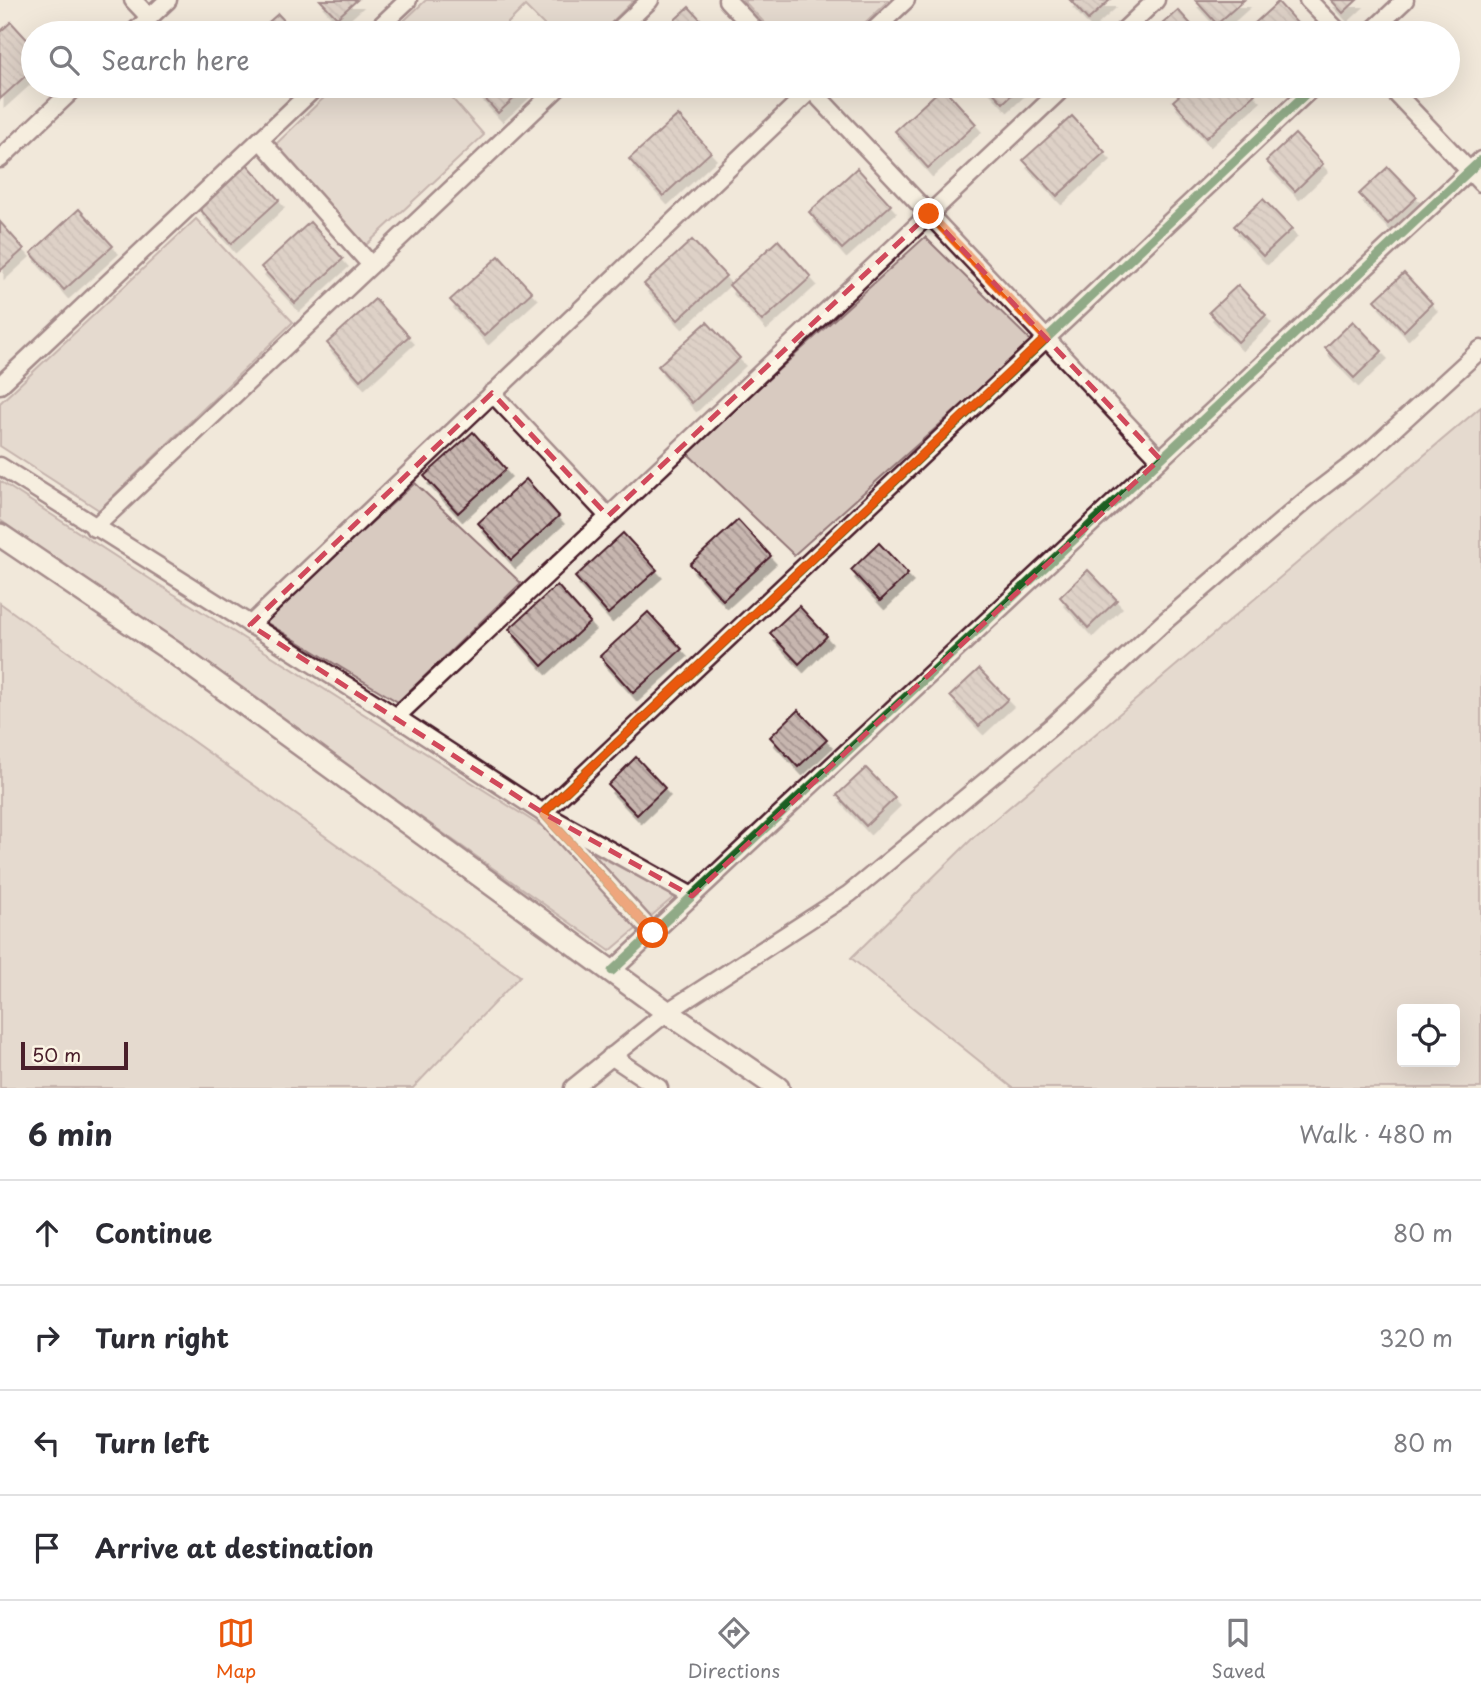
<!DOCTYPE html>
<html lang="en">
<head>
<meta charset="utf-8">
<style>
  body { margin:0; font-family:"Playpen Sans",sans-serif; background:#f2f2f3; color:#2b2b33 }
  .controls { position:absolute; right:21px; bottom:21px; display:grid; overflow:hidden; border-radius:7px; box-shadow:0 7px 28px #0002 }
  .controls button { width:63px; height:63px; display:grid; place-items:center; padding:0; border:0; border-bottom:2px solid #e1e1e2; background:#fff; color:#2b2b33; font:35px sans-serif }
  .scale { position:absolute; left:21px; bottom:18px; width:107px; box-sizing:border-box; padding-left:7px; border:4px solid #4a1f2b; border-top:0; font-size:19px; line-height:24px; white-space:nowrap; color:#4a1f2b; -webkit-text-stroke:5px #fcf5e5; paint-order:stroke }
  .stop { position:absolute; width:21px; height:21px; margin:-16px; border:5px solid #ea580c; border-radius:50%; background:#fff }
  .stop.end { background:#ea580c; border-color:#fff; box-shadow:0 2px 7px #0008 }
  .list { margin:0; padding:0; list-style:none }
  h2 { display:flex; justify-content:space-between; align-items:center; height:91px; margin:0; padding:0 28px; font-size:30px }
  h2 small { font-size:23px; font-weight:400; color:#7c7c81 }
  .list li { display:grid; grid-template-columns:46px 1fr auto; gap:21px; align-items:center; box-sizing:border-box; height:105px; padding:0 28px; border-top:2px solid #e1e1e2 }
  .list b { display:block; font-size:26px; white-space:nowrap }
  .list em { font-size:23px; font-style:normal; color:#7c7c81 }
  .icon { flex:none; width:38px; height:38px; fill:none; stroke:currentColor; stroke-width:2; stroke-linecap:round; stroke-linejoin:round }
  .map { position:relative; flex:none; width:1481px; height:1088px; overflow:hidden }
  .search { position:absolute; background:#fff; box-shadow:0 7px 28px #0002; left:21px; right:21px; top:21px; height:77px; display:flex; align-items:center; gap:18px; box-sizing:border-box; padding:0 24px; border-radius:38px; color:#7c7c81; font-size:26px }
  .sheet { height:511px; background:#fff }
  nav { display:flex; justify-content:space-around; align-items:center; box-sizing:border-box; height:98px; border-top:2px solid #e1e1e2; background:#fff; font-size:19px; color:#7c7c81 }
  nav a { display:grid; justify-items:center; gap:4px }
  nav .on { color:#ea580c }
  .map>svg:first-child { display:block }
  .grass { fill:#d8cac0; stroke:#917476; stroke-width:2; fill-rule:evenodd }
  .building { fill:url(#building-back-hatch); stroke:#4a1f2b; stroke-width:2; filter:url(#shadow) }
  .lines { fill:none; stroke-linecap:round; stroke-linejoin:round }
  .street-casing { stroke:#4a1f2b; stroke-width:21 }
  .secondary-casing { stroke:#4a1f2b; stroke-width:26 }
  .street { stroke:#fcf5e5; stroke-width:16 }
  .secondary { stroke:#fcf5e5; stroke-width:21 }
  .cycleway-casing { stroke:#fcf5e5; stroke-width:13 }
  .cycleway { stroke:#1b5e20; stroke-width:9 }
  .route { stroke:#ea580c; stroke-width:9 }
  .marked { fill:none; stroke:#d1495b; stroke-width:5; stroke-dasharray:14 9; stroke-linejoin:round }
</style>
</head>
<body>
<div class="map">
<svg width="1481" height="1088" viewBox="0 0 1481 1088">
  <defs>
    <pattern id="building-back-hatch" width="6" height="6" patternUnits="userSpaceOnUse" patternTransform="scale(1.75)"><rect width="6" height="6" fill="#c7b6af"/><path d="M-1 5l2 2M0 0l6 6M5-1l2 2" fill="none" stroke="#a4938f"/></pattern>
    <filter id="shadow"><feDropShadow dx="4.5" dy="8" stdDeviation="0" flood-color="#0004"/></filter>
  </defs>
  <rect width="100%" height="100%" fill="#f1e8da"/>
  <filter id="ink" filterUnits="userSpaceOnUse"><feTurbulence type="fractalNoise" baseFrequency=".0143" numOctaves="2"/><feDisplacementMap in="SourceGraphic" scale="14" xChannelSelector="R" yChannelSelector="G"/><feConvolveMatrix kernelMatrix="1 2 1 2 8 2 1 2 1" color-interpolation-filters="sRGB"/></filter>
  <g filter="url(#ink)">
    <!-- grass -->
    <g class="grass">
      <polygon points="426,0 634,0 601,33 552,33 525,6 498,33 391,33"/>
      <polygon points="743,0 889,0 854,33 774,33"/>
      <polygon points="336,86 446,86 443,88 484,135 366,245 274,146"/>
      <polygon points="196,219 293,322 99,510 0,446 0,403"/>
      <polygon points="925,237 1032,342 794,555 687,453"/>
      <path d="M1481,407v681h-468l-162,-130 123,-121zM1402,1009h53v53h-53z"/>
      <polygon points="0,481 150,579 536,823 675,896 610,951 0,520"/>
      <polygon points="415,483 521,583 398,702 264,621"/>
      <polygon points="0,603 520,976 413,1088 0,1088"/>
    </g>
    <!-- building -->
    <g class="building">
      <polygon points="320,0 357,0 337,18"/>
      <polygon points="1070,0 1110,0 1088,20"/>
      <polygon points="1195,0 1244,0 1217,24"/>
      <polygon points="1331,0 1357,0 1343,13"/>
      <polygon points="1278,2 1306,33 1244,33"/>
      <polygon points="689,7 713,33 660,33"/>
      <polygon points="1178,10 1199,33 1152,33"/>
      <polygon points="278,14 296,33 256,33"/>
      <polygon points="11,22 33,46 33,69 0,99 0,32"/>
      <polygon points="473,86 528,86 498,113"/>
      <polygon points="987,86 1021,86 1003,103"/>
      <polygon points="1190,86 1247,86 1255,94 1206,138 1173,101"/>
      <polygon points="943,87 976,124 928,168 895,131"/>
      <polygon points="678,115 711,152 663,196 629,159"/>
      <polygon points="1072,116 1105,152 1057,196 1023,160"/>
      <polygon points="1295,134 1323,164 1295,191 1266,161"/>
      <polygon points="246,163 279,200 231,244 198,207"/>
      <polygon points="1388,167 1417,197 1388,224 1359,194"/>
      <polygon points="857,168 891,205 842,249 809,212"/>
      <polygon points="1263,199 1292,229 1263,256 1234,226"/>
      <polygon points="79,209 113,246 64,290 31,253"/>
      <polygon points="0,222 24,249 0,271"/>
      <polygon points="310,222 343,259 295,303 261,267"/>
      <polygon points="692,240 726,276 678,320 644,284"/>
      <polygon points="778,240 811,277 762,321 729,285"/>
      <polygon points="499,256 532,292 484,336 450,300"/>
      <polygon points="1404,273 1432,303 1404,331 1375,300"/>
      <polygon points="1238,285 1266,315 1238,342 1209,312"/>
      <polygon points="375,299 409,336 360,380 327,343"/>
      <polygon points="1353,321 1382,351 1354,378 1325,348"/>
      <polygon points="707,322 740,358 692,403 658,366"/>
      <polygon points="473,432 506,469 458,513 424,476"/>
      <polygon points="526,479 559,516 511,560 478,523"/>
      <polygon points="738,520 771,556 723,600 690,564"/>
      <polygon points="623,533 657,570 608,614 575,577"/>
      <polygon points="879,543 908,574 880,601 851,570"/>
      <polygon points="1088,570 1117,600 1088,628 1060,597"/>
      <polygon points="557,585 590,622 542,666 509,629"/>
      <polygon points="799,606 827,636 799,664 770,633"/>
      <polygon points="648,612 682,649 633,693 600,656"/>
      <polygon points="979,669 1008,699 979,726 950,696"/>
      <polygon points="798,710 827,740 798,767 770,737"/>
      <polygon points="636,757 665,788 637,815 608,785"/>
      <polygon points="866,768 895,798 866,826 837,795"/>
    </g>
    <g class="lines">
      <!-- street casing -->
      <g class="street-casing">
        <g id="street">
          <polyline points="133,0 149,17"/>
          <polyline points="727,0 758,33"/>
          <polyline points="1308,0 1340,33"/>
          <polyline points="133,33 168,0"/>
          <polyline points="373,33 408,0"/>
          <polyline points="615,33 650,0"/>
          <polyline points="871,33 906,0"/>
          <polyline points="1121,33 1156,0"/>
          <polyline points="1370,33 1405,0"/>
          <polyline points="808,86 1160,459"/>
          <polyline points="1389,86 1481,183"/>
          <polyline points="260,140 371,265"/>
          <polyline points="0,159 77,86"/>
          <polyline points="0,385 317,86"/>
          <polyline points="492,393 608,516"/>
          <polyline points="0,466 381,707 543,813 692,896"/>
          <polyline points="94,528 560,86"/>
          <polyline points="250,625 815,86"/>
          <polyline points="396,717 1065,86"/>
          <polyline points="653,933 543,813 1314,86"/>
          <polyline points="612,971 1481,160"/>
          <polyline points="611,1056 659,1088"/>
          <polyline points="573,1088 667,1012 849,894 1051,727 1164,622 1312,495 1372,449 1481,349"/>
        </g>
      </g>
      <!-- secondary casing -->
      <g class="secondary-casing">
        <polyline id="secondary" points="0,535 173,652 667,1012 778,1088"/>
      </g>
      <!-- street -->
      <use href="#street" class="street"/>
      <!-- secondary -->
      <use href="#secondary" class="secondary"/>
      <!-- cycleway casing -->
      <g class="cycleway-casing">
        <g id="cycleway">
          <polyline points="653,933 543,813 1314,86"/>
          <polyline points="612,971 1481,160"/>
        </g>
      </g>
      <!-- cycleway -->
      <use href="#cycleway" class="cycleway"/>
    </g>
  </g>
  <g class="lines" filter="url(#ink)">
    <!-- route -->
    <polyline class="route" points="653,933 543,813 1046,338 929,214"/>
  </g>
  <!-- marked area -->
  <path d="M0 0H1481V1088H0ZM929,214l231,245 -468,437 -149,-83 -293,-188 242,-232 116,123z" fill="#f1e8da" fill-opacity=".55" fill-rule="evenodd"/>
  <path class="marked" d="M929,214l231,245 -468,437 -149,-83 -293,-188 242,-232 116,123z"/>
</svg>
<div class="controls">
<button><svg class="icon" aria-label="locate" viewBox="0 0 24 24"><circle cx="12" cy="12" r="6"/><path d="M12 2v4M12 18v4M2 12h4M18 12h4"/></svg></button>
</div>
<div class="scale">50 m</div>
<div class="stop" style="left:653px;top:933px"></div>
<div class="stop end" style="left:929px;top:214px"></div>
<div class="search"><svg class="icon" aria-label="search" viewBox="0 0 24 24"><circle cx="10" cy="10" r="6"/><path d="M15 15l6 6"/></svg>Search here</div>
</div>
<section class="sheet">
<h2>6 min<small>Walk · 480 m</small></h2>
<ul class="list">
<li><svg class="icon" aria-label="ahead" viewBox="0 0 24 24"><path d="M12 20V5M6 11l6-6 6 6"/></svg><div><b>Continue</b></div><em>80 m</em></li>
<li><svg class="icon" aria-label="right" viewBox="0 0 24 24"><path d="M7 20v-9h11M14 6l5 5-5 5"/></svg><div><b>Turn right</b></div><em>320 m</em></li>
<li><svg class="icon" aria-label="left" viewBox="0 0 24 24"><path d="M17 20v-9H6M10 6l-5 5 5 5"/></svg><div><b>Turn left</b></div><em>80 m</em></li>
<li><svg class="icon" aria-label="arrive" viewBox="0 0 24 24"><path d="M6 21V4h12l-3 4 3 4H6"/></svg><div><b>Arrive at destination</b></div></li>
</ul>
</section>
<nav>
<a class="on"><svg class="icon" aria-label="map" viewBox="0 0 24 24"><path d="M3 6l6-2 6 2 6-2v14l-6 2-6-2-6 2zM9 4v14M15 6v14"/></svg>Map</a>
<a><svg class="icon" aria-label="directions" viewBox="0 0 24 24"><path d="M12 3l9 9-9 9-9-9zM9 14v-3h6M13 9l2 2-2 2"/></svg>Directions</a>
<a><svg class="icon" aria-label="saved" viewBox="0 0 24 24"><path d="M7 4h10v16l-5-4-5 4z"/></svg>Saved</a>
</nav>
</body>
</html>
